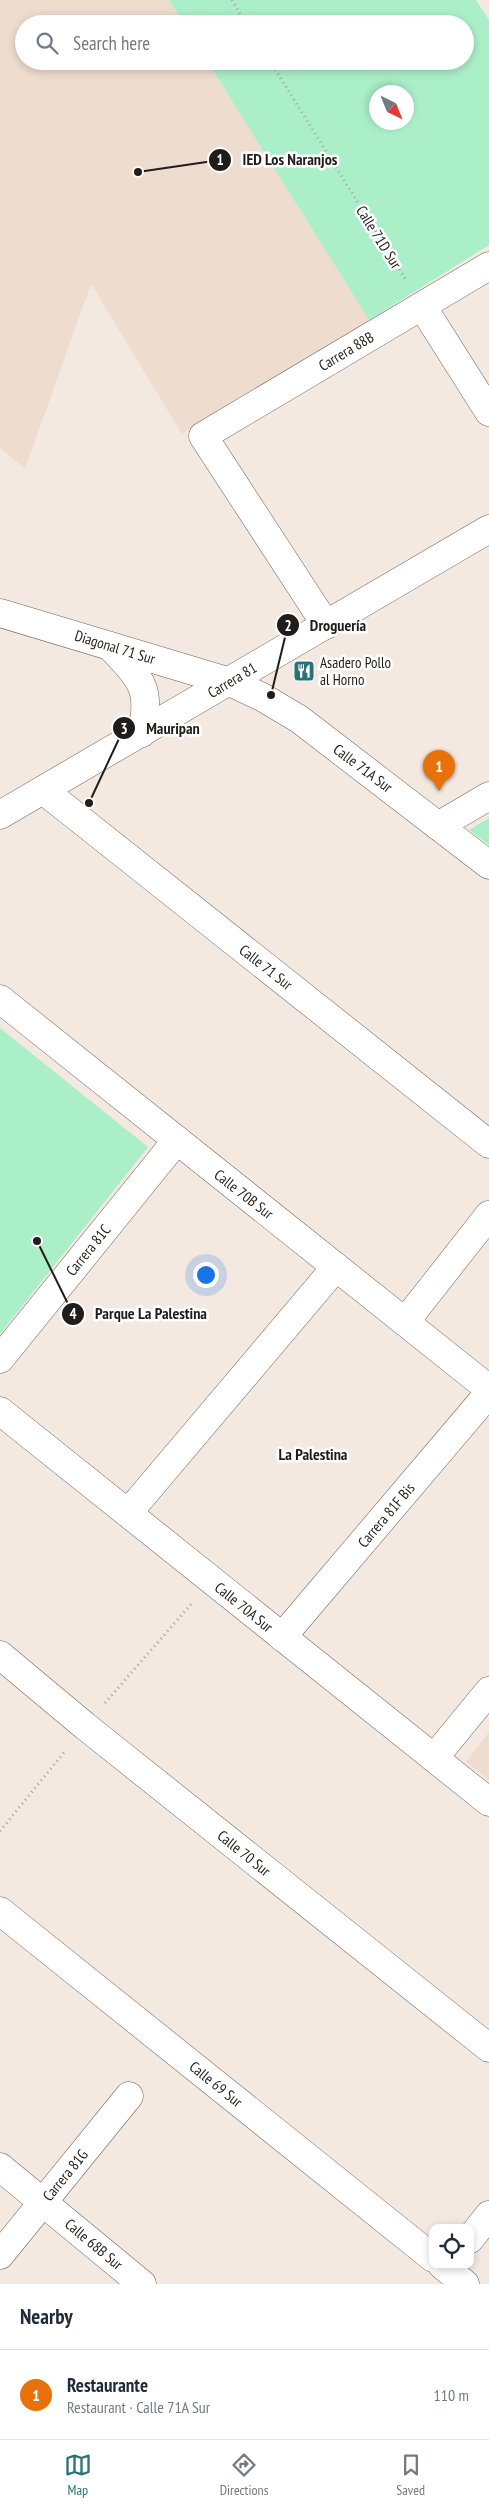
<!DOCTYPE html>
<html lang="en">
<head>
<meta charset="utf-8">
<style>
  body { margin:0; font-family:"PT Sans Narrow",sans-serif; background:#f6f6f7; color:#1f2937 }
  .controls { position:absolute; right:15px; bottom:15px; display:grid; overflow:hidden; border-radius:10px; box-shadow:0 2px 8px #0003 }
  .controls button { width:45px; height:45px; display:grid; place-items:center; padding:0; border:0; border-bottom:1px solid #e0e1e3; background:#fff; color:#1f2937; font:25px sans-serif }
  .compass { position:absolute; left:369px; top:85px; width:45px; height:45px; border-radius:50%; background:#fff; box-shadow:0 2px 8px #0003; rotate:137deg }
  .you { position:absolute; left:205px; top:1274px; width:18px; height:18px; margin:-12px; border:4px solid #fff; border-radius:50%; background:#1a73e8; box-shadow:0 0 0 8px #1a73e833 }
  .badge { display:grid; place-items:center; width:32px; height:32px; border-radius:50%; background:#297375; color:#fff; font-size:16px; font-weight:700 }
  .pin { position:absolute; translate:-50% -41px; filter:drop-shadow(0 1px 2px #0008) }
  .pin::after { content:''; position:absolute; top:26px; width:18px; height:15px; background:inherit; clip-path:polygon(0 0,100% 0,50% 100%) }
  .list { margin:0; padding:0; list-style:none }
  h2 { display:flex; justify-content:space-between; align-items:center; height:65px; margin:0; padding:0 20px; font-size:21px }
  h2 small { font-size:16px; font-weight:400; color:#747a83 }
  .list li { display:grid; grid-template-columns:32px 1fr auto; gap:15px; align-items:center; box-sizing:border-box; height:90px; padding:0 20px; border-top:1px solid #e0e1e3 }
  .list b { display:block; font-size:19px; white-space:nowrap }
  .list p { margin:0; font-size:16px; white-space:nowrap; color:#747a83 }
  .list em { font-size:16px; font-style:normal; color:#747a83 }
  .icon { flex:none; width:28px; height:28px; fill:none; stroke:currentColor; stroke-width:2; stroke-linecap:round; stroke-linejoin:round }
  .map { position:relative; flex:none; width:489px; height:2284px; overflow:hidden }
  .search { position:absolute; background:#fff; box-shadow:0 2px 8px #0003; left:15px; right:15px; top:15px; height:55px; display:flex; align-items:center; gap:12px; box-sizing:border-box; padding:0 18px; border-radius:28px; color:#747a83; font-size:19px }
  .sheet { height:155px; background:#fff }
  nav { display:flex; justify-content:space-around; align-items:center; box-sizing:border-box; height:70px; border-top:1px solid #e0e1e3; background:#fff; font-size:14px; color:#747a83 }
  nav a { display:grid; justify-items:center; gap:2px }
  nav .on { color:#297375 }
  .map>svg:first-child { display:block }
  .built { fill:#eedccf }
  .green { fill:#abefc9; fill-rule:evenodd }
  .lines { fill:none; stroke-linecap:round; stroke-linejoin:round }
  .street-casing { stroke:#6f655e; stroke-width:29 }
  .secondary-casing { stroke:#6f655e; stroke-width:29 }
  .path { stroke:#a69e98; stroke-width:3; stroke-dasharray:1 4; stroke-linecap:butt }
  .street { stroke:#fff; stroke-width:28 }
  .secondary { stroke:#fff; stroke-width:28 }
  .labels { text-anchor:middle; dominant-baseline:central; stroke-width:5; stroke-linejoin:round; paint-order:stroke }
  .street-label { font-size:15px; fill:#211d1a; stroke:#fff }
  .poi-label { font-size:15px; fill:#211d1a; stroke:#fff; text-anchor:start }
  .neighbourhood-label { font-size:16px; font-weight:bold; fill:#211d1a; stroke:#fff }
  .leader { fill:none; stroke:#211d1a; stroke-width:2 }
  .callout-dot { fill:#211d1a; stroke:#fff; stroke-width:2 }
  .mark-label { font-size:15px; text-anchor:middle; font-weight:bold; fill:#fff }
  .callout-label { font-size:16px; text-anchor:middle; font-weight:bold; fill:#211d1a; stroke:#fff; stroke-width:5; stroke-linejoin:round; paint-order:stroke }
</style>
</head>
<body>
<div class="map">
<svg width="489" height="2284" viewBox="0 0 489 2284">
  <rect width="100%" height="100%" fill="#f4e9e1"/>
  <!-- built -->
  <g class="built">
    <polygon points="0,0 169,0 184,24 24,24 24,61 207,61 369,320 182,434 91,284 25,469 0,448"/>
    <polygon points="489,1732 489,1780 466,1762"/>
  </g>
  <!-- green -->
  <g class="green">
    <path d="M169,0h307l13,20v225l-120,75 -162,-259h258v-37h-281zM376,92h30v30h-30z"/>
    <polygon points="489,818 489,845 469,830"/>
    <polygon points="0,1028 148,1147 0,1334"/>
  </g>
  <g class="lines">
    <!-- street casing -->
    <g class="street-casing">
      <g id="street">
        <polyline points="422,306 489,412"/>
        <polyline points="326,625 203,436 489,266"/>
        <polyline points="43,790 489,1144"/>
        <polyline points="438,826 489,796"/>
        <polyline points="0,999 489,1389"/>
        <polyline points="405,1322 489,1215"/>
        <polyline points="0,1359 177,1140"/>
        <polyline points="0,1411 489,1802"/>
        <polyline points="128,1513 336,1267"/>
        <polyline points="282,1637 489,1393"/>
        <polyline points="0,1655 85,1726 489,2048"/>
        <polyline points="434,1758 489,1691"/>
        <polyline points="0,1911 433,2258"/>
        <polyline points="0,2167 142,2284"/>
        <polyline points="470,2239 489,2215"/>
        <polyline points="0,2255 129,2096"/>
        <polyline points="442,2265 465,2284"/>
      </g>
    </g>
    <!-- secondary casing -->
    <g class="secondary-casing">
      <g id="secondary">
        <polyline points="0,613 230,682 262,697 299,719 489,865"/>
        <path d="M110,646c30,33 42,40 32,87"/>
        <polyline points="0,815 489,529"/>
      </g>
    </g>
    <!-- path -->
    <g class="path">
      <polyline points="232,0 246,24"/>
      <polyline points="270,61 406,280"/>
      <polyline points="105,1703 193,1602"/>
      <polyline points="0,1831 66,1750"/>
    </g>
    <!-- street -->
    <use href="#street" class="street"/>
    <!-- secondary -->
    <use href="#secondary" class="secondary"/>
  </g>
  <!-- icons -->
  <defs>
    <g id="restaurant-square" transform="scale(1.125)"><rect x="-9" y="-9" width="18" height="18" rx="4" fill="#297375" stroke="#fff"/><path d="M-5-6h1v4h1v-4h1v4h1v-4h1v5L-1.5 .5V6h-2V.5L-5-1ZM5-6V6H3V1.5H1.5Q1.5-4 5-6Z" fill="#fff"/></g>
  </defs>
  <g fill-rule="evenodd">
    <use href="#restaurant-square" x="304" y="671"/>
  </g>
  <g class="labels">
    <!-- street labels -->
    <g class="street-label">
      <text transform="translate(379 237) rotate(58)">Calle 71D Sur</text>
      <text transform="translate(346 351) rotate(-31)">Carrera 88B</text>
      <text transform="translate(115 647) rotate(17)">Diagonal 71 Sur</text>
      <text transform="translate(232 680) rotate(-31)">Carrera 81</text>
      <text transform="translate(363 768) rotate(37)">Calle 71A Sur</text>
      <text transform="translate(266 967) rotate(38)">Calle 71 Sur</text>
      <text transform="translate(244 1194) rotate(38)">Calle 70B Sur</text>
      <text transform="translate(88 1250) rotate(-51)">Carrera 81C</text>
      <text transform="translate(386 1515) rotate(-50)">Carrera 81F Bis</text>
      <text transform="translate(244 1607) rotate(39)">Calle 70A Sur</text>
      <text transform="translate(244 1853) rotate(39)">Calle 70 Sur</text>
      <text transform="translate(216 2084) rotate(39)">Calle 69 Sur</text>
      <text transform="translate(65 2175) rotate(-51)">Carrera 81G</text>
      <text transform="translate(94 2244) rotate(40)">Calle 68B Sur</text>
    </g>
    <!-- poi labels -->
    <g class="poi-label">
      <text x="320" y="662">Asadero Pollo<tspan x="320" dy="17">al Horno</tspan></text>
    </g>
    <!-- neighbourhood labels -->
    <g class="neighbourhood-label">
      <text x="313" y="1454">La Palestina</text>
    </g>
  </g>
  <!-- callouts -->
  <path class="leader" d="M138 172L220 160M271 695L288 625M89 803L124 728M37 1241L73 1314"/>
  <g class="callout-dot">
    <circle cx="138" cy="172" r="5"/>
    <circle cx="271" cy="695" r="5"/>
    <circle cx="89" cy="803" r="5"/>
    <circle cx="37" cy="1241" r="5"/>
    <circle cx="220" cy="160" r="12"/>
    <circle cx="288" cy="625" r="12"/>
    <circle cx="124" cy="728" r="12"/>
    <circle cx="73" cy="1314" r="12"/>
  </g>
  <g class="mark-label">
    <text x="220" y="165">1</text>
    <text x="288" y="631">2</text>
    <text x="124" y="734">3</text>
    <text x="73" y="1319">4</text>
  </g>
  <g class="callout-label">
    <text x="290" y="165">IED Los Naranjos</text>
    <text x="338" y="631">Droguería</text>
    <text x="173" y="734">Mauripan</text>
    <text x="151" y="1319">Parque La Palestina</text>
  </g>
</svg>
<div class="controls">
<button><svg class="icon" aria-label="locate" viewBox="0 0 24 24"><circle cx="12" cy="12" r="6"/><path d="M12 2v4M12 18v4M2 12h4M18 12h4"/></svg></button>
</div>
<svg class="compass" viewBox="-18 -18 36 36"><path d="M0-13l5 13h-10z" fill="#e53935"/><path d="M0 13l5-13h-10z" fill="#747a83"/></svg>
<div class="you"></div>
<div class="pin badge" style="left:439px;top:791px;background:#e8710a">1</div>
<div class="search"><svg class="icon" aria-label="search" viewBox="0 0 24 24"><circle cx="10" cy="10" r="6"/><path d="M15 15l6 6"/></svg>Search here</div>
</div>
<section class="sheet">
<h2>Nearby<small></small></h2>
<ul class="list">
<li><span class="badge" style="background:#e8710a">1</span><div><b>Restaurante</b><p>Restaurant · Calle 71A Sur</p></div><em>110 m</em></li>
</ul>
</section>
<nav>
<a class="on"><svg class="icon" aria-label="map" viewBox="0 0 24 24"><path d="M3 6l6-2 6 2 6-2v14l-6 2-6-2-6 2zM9 4v14M15 6v14"/></svg>Map</a>
<a><svg class="icon" aria-label="directions" viewBox="0 0 24 24"><path d="M12 3l9 9-9 9-9-9zM9 14v-3h6M13 9l2 2-2 2"/></svg>Directions</a>
<a><svg class="icon" aria-label="saved" viewBox="0 0 24 24"><path d="M7 4h10v16l-5-4-5 4z"/></svg>Saved</a>
</nav>
</body>
</html>
